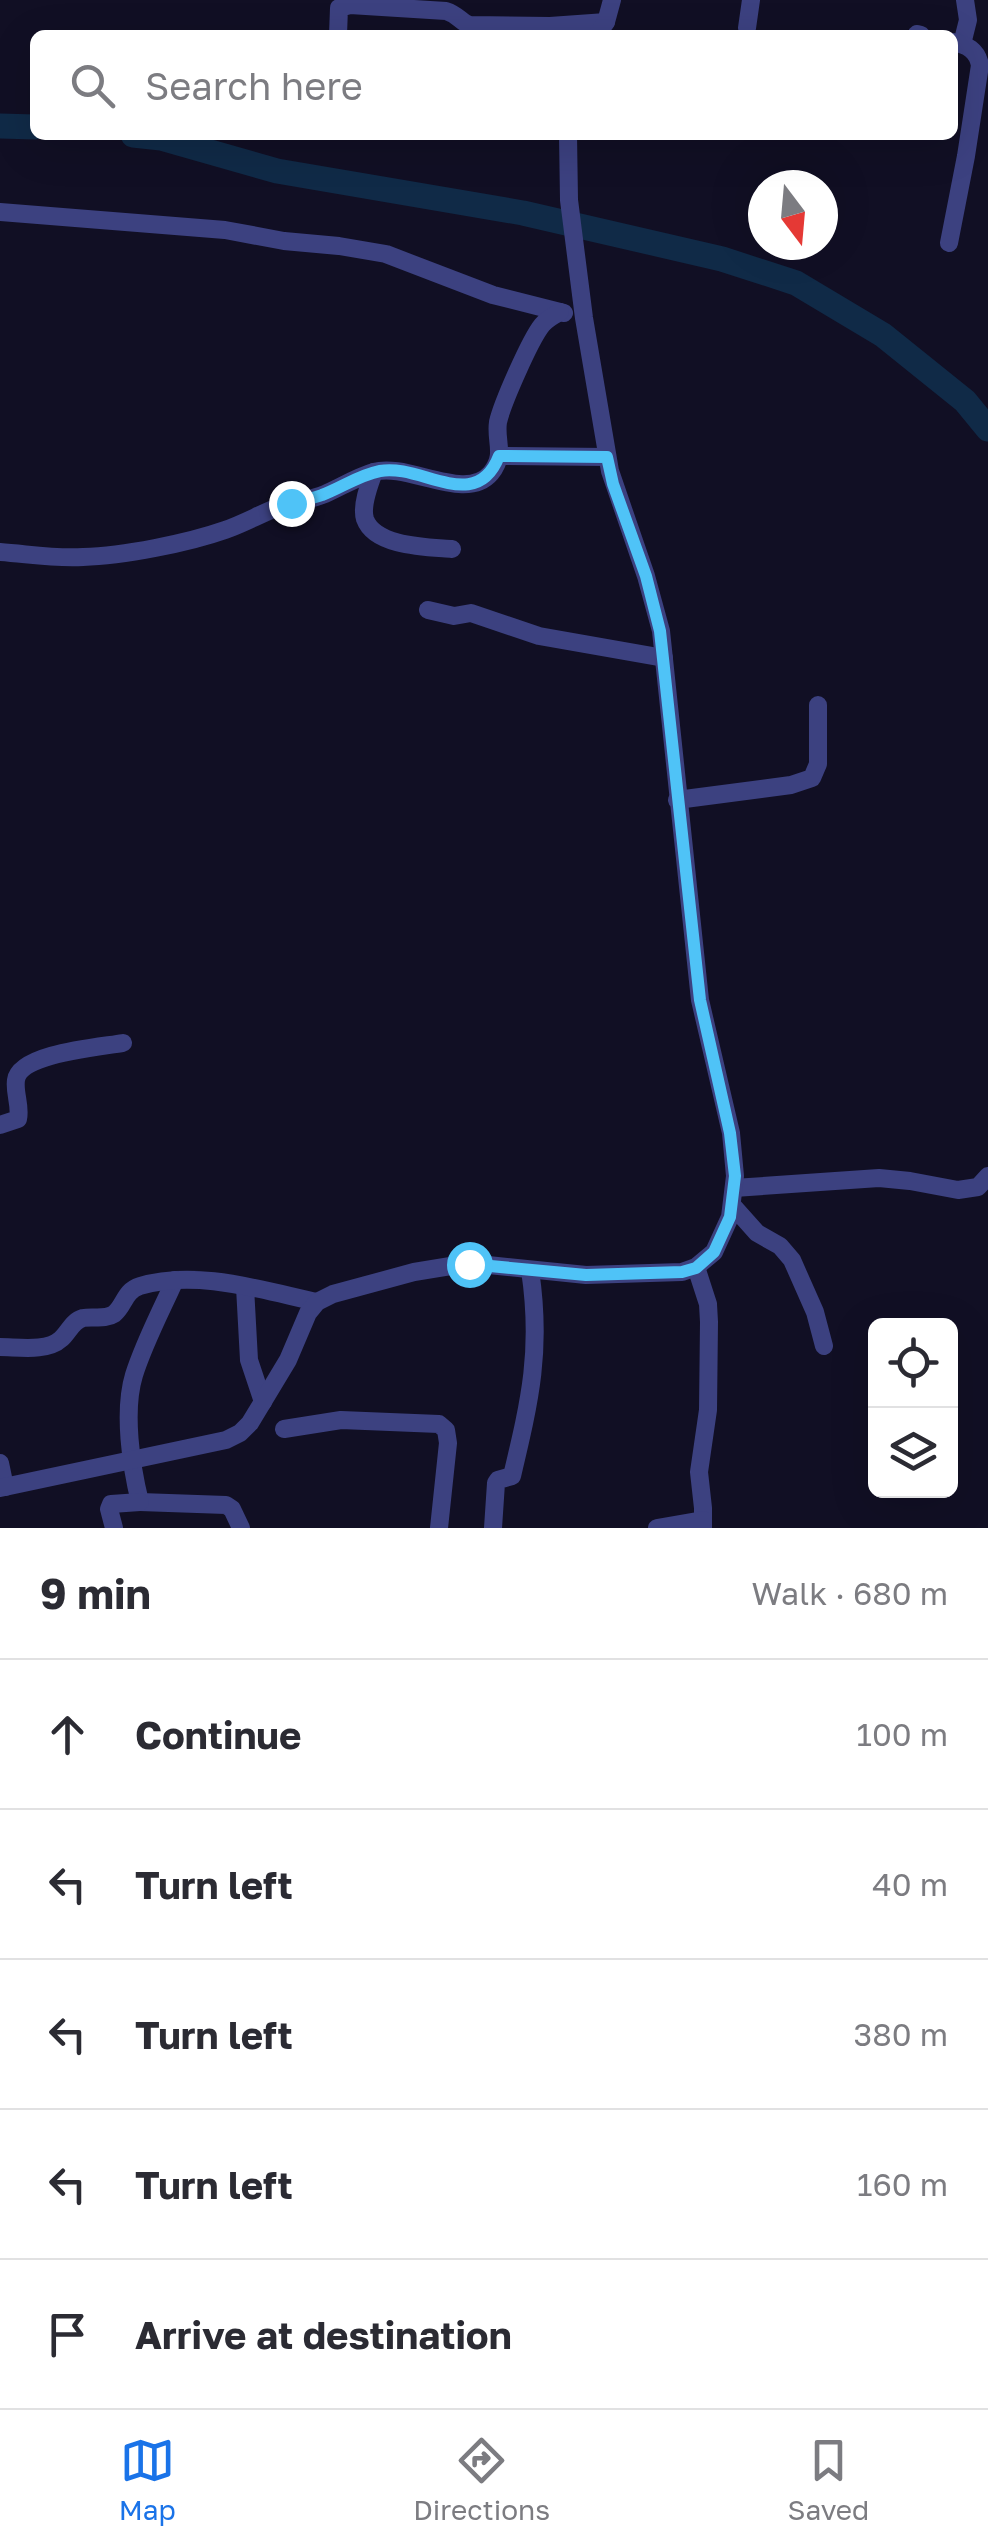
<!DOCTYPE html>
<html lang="en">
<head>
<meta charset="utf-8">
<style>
  body { margin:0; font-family:"Golos Text",sans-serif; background:#f2f2f3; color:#2b2b33 }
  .controls { position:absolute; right:30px; bottom:30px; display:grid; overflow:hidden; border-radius:15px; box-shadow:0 10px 40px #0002 }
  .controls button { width:90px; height:90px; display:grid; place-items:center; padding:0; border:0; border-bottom:2px solid #e1e1e2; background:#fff; color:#2b2b33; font:50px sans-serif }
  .compass { position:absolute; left:748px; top:170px; width:90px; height:90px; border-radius:50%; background:#fff; box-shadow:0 10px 40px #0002; rotate:164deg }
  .stop { position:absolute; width:30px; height:30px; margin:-22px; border:8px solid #4fc3f7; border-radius:50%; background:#fff }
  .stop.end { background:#4fc3f7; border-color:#fff; box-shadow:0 2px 10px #0008 }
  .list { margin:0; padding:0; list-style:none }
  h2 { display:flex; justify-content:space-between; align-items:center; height:130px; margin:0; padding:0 40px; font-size:42px }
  h2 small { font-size:32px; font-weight:400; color:#7c7c81 }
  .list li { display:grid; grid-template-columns:65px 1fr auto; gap:30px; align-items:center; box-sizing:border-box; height:150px; padding:0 40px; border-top:2px solid #e1e1e2 }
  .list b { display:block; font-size:38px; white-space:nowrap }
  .list em { font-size:32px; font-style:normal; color:#7c7c81 }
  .icon { flex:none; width:55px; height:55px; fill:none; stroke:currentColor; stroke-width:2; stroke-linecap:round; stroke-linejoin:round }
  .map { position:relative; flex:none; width:988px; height:1528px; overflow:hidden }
  .search { position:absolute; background:#fff; box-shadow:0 10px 40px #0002; left:30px; right:30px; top:30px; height:110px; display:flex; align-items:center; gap:25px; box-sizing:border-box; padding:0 35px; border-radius:15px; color:#7c7c81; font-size:38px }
  .sheet { height:880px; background:#fff }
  nav { display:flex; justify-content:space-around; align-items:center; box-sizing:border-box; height:140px; border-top:2px solid #e1e1e2; background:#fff; font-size:28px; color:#7c7c81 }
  nav a { display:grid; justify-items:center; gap:5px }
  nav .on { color:#1a73e8 }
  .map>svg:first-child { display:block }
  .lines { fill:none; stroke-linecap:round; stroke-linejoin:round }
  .river { stroke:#102a47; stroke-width:25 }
  .minor { stroke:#3c4180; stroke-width:18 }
  .route { stroke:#4fc3f7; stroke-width:12 }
</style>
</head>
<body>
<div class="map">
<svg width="988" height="1528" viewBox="0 0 988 1528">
  <rect width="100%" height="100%" fill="#110f24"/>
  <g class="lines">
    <!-- river -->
    <g class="river">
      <polyline points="0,126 35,127"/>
      <polyline points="133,135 161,138 277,171 523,213 722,259 796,283 883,335 965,401 988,429"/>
    </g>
    <!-- minor -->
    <g class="minor">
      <polyline points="747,28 751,0"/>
      <polyline points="917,34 921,35"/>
      <path d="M338,35l1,-27 11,-3 96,6c13,4 15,12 24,14l80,1 56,-4"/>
      <polyline points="597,35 606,22 612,0"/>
      <polyline points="962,44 968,20 965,0"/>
      <polyline points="0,212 225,230 284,241 339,246 386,254 493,295 564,313"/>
      <path d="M949,243l17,-87 14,-91c-3,-15 -13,-20 -27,-23"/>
      <polyline points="499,456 607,457"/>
      <path d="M374,472c-5,13 -13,34 -9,47 10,28 63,28 87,30"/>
      <path d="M0,552c28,2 56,7 83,5 40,-1 105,-14 142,-27 20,-7 37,-17 56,-24 14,-5 30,-6 44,-12 16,-7 32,-17 49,-22 33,-10 92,31 117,1 15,-19 4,-31 7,-51 4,-18 32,-82 44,-97 5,-6 11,-9 18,-13"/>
      <polyline points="428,610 454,616 471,613 539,636 664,658"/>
      <polyline points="677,800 791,785 812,778 818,764 818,705"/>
      <path d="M0,1125l18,-6c3,-13 -4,-26 -2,-39 4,-27 85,-33 107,-37"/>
      <polyline points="734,1188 879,1178 910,1181 958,1190 978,1187 988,1176"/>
      <polyline points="732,1205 757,1233 780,1246 792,1260 815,1312 824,1346"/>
      <polyline points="696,1267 708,1304 709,1322 708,1410 699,1472 703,1508 703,1528"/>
      <path d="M175,1280c-14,31 -31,63 -41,95 -11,36 -3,91 6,127l86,3 6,4 9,19"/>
      <polyline points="245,1287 249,1360 263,1402"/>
      <path d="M0,1347c18,0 47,5 61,-8 8,-7 11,-18 22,-21 10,-2 22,2 31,-4 11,-9 10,-23 26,-28 56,-17 121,4 177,16"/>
      <polyline points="284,1429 341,1420 439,1424 446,1430 448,1443 439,1528"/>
      <polyline points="0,1463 5,1487"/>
      <polyline points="0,1488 226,1440 240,1433 250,1423 288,1360 308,1313 317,1302 333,1294 414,1272 469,1263 586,1275 682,1272 696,1267 714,1252 730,1217 735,1176 731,1133 700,1000 661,631 646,576 610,471 584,318 569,200 568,135"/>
      <polyline points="114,1528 109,1509 111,1504 140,1502"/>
      <path d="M493,1528l3,-45 2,-3 14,-4c18,-76 30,-126 18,-206"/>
      <polyline points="657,1528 703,1520"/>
    </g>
  </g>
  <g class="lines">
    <!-- route -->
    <path class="route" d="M291,503c10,-3 21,-4 31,-8 19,-7 37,-20 58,-24 41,-8 96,44 119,-15l108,1 6,27 33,92 14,55 40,369 30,133 5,43 -5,41 -16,35 -18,16 -14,4 -96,3 -117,-11"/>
  </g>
</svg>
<div class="controls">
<button><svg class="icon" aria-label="locate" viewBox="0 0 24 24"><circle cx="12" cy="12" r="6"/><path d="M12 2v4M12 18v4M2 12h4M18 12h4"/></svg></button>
<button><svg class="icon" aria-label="layers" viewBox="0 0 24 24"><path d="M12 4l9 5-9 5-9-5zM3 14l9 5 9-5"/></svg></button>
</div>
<svg class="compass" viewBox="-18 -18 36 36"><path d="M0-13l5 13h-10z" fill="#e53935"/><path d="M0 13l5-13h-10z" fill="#7c7c81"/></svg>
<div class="stop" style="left:469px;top:1264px"></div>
<div class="stop end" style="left:291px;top:503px"></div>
<div class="search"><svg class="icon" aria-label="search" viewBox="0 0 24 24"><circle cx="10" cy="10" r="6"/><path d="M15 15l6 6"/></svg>Search here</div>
</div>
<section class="sheet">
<h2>9 min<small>Walk · 680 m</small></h2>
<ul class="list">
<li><svg class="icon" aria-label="ahead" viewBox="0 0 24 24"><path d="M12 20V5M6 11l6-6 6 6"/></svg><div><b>Continue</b></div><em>100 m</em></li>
<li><svg class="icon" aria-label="left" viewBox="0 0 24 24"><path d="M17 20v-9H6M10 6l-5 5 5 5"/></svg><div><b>Turn left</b></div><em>40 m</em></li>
<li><svg class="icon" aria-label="left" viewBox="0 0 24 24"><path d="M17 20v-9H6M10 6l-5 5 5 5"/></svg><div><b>Turn left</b></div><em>380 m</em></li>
<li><svg class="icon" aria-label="left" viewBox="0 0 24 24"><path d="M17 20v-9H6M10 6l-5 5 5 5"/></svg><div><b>Turn left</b></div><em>160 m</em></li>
<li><svg class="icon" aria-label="arrive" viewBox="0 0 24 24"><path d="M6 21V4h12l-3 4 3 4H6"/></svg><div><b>Arrive at destination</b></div></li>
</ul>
</section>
<nav>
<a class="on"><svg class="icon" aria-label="map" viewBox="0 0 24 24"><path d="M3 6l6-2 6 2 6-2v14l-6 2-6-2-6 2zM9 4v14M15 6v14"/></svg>Map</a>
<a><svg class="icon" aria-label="directions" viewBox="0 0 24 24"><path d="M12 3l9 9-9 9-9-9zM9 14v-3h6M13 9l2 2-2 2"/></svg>Directions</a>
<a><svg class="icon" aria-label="saved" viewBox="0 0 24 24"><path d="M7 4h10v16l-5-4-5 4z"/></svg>Saved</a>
</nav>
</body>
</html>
